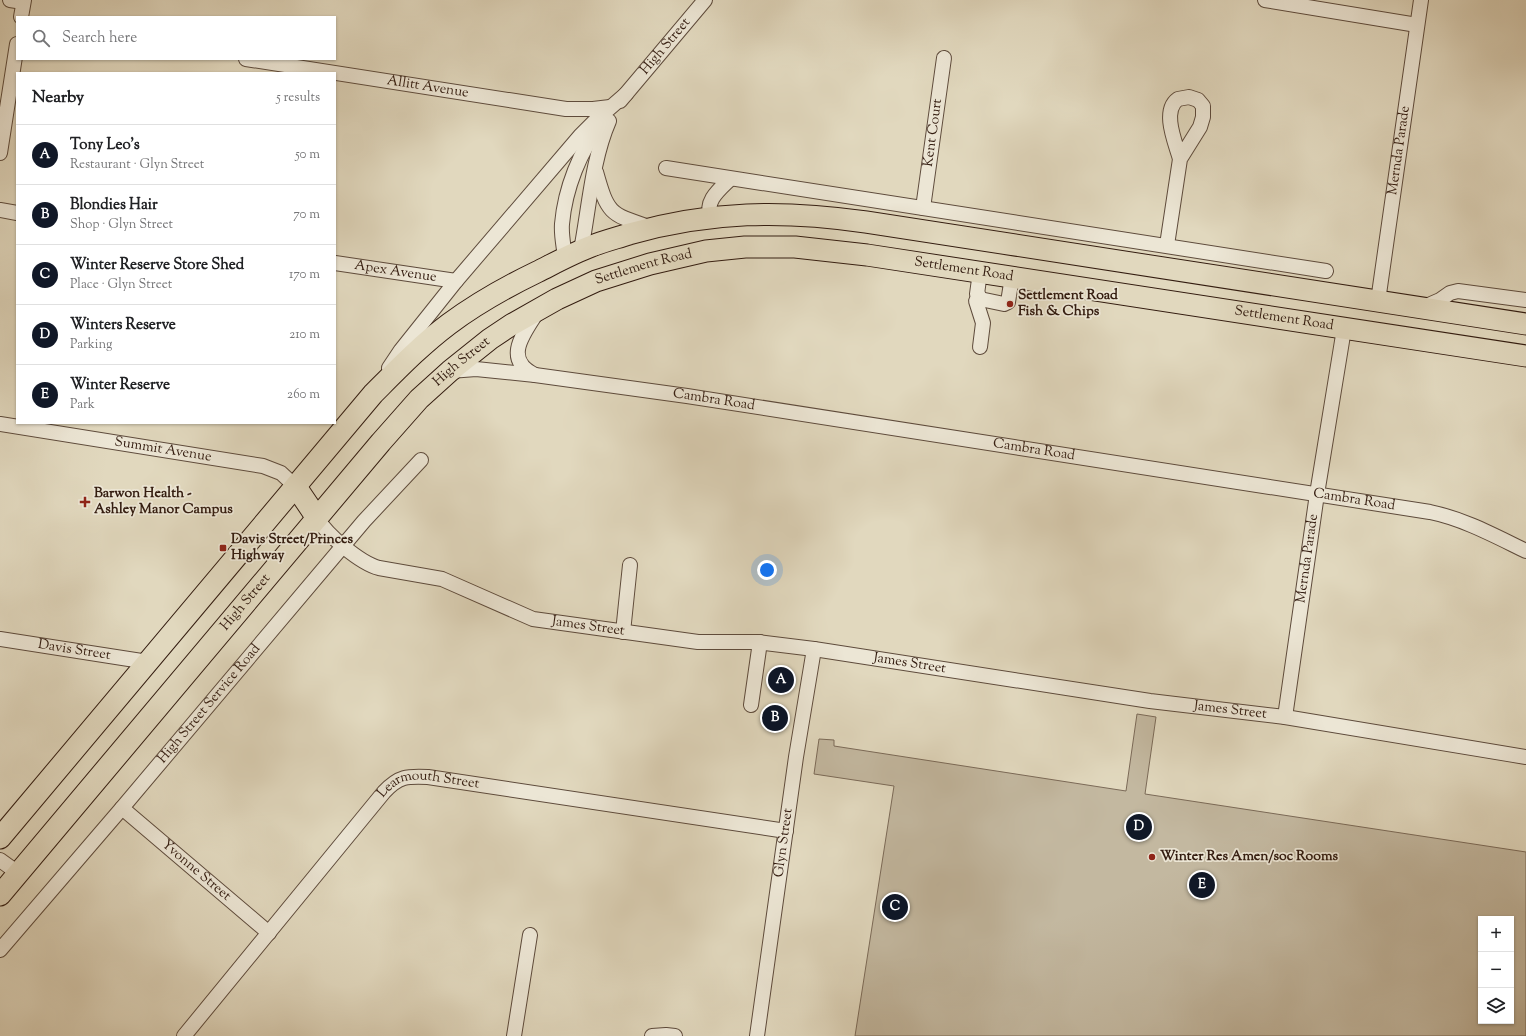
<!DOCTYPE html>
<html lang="en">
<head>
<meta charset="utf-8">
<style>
  body { margin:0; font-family:"Sorts Mill Goudy",serif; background:#f2f2f2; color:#202124 }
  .controls { position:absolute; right:12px; bottom:12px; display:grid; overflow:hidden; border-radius:0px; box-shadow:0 1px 3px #0004 }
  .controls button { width:36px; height:36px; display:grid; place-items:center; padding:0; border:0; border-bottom:1px solid #e0e0e0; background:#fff; color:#202124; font:20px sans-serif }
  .you { position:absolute; left:767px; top:570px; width:14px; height:14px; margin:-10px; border:3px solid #fff; border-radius:50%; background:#1a73e8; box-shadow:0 0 0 6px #1a73e833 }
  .badge { display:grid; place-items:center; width:26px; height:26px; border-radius:50%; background:#111827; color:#fff; font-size:13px; font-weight:700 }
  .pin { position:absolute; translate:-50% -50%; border:2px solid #fff; box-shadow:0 1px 4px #0006 }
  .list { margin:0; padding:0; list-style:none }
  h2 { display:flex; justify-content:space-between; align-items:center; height:52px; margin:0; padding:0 16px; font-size:17px }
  h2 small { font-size:13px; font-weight:400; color:#757577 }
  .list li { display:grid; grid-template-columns:26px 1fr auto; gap:12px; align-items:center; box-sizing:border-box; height:60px; padding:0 16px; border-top:1px solid #e0e0e0 }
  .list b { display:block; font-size:15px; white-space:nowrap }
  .list p { margin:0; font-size:13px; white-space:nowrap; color:#757577 }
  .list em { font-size:13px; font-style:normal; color:#757577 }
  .icon { flex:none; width:22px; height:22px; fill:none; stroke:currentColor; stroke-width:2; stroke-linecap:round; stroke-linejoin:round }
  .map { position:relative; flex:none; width:1526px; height:1036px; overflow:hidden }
  .search { position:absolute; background:#fff; box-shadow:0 1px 3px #0004; left:16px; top:16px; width:320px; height:44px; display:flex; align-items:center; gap:10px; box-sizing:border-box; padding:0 14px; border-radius:0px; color:#757577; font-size:15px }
  .panel { position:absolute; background:#fff; box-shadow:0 1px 3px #0004; left:16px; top:72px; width:320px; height:352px; border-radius:0px }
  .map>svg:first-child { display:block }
  .green { fill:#c3b8a0; stroke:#7b6a58; fill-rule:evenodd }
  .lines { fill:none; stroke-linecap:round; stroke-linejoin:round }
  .minor-casing { stroke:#5e4b3c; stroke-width:16 }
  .highway-casing { stroke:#331c10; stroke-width:23 }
  .minor { stroke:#ece6d5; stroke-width:14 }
  .highway { stroke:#e1d8be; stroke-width:21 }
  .poi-dot { fill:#8f2418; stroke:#ece6d5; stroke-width:1.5 }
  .labels { text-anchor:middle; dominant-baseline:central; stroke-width:3.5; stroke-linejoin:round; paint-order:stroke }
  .street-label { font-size:14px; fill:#331c10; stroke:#ece6d5 }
  .poi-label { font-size:14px; font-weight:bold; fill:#331c10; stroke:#ece6d5; text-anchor:start }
</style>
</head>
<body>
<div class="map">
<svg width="1526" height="1036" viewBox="0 0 1526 1036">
  <rect width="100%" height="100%" fill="#e1d8be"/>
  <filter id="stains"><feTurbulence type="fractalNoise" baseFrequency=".005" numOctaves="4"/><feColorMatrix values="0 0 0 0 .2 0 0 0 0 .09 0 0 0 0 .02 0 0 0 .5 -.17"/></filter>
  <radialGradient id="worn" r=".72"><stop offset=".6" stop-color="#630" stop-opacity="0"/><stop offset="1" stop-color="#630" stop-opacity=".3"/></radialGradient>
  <!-- green -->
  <path class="green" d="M1137,714l19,3 -11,77 381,58v184h-671l39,-250 -80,-12 5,-35 15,1v6l292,45zM1481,919h30v102h-30z"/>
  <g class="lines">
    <!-- minor casing -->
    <g class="minor-casing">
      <g id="minor">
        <polyline points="10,0 23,2"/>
        <polyline points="1265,0 1417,25"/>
        <polyline points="21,17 24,0"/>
        <path id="s1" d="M246,59l320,50h27l17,-2"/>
        <path id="s2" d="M620,101l85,-101"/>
        <polyline points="0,153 17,44"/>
        <polyline points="666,168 1326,271"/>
        <path d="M596,172c12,43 14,42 56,56"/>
        <path id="s3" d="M923,208l21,-150"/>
        <polyline points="0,210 17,213"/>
        <path d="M711,217c-7,-16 9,-28 19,-38"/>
        <path d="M1167,245l13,-86 20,-32 3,-10v-11l-5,-6 -9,-3 -11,2c-17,12 -2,45 2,60"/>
        <path d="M581,250c8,-41 11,-90 28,-129"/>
        <path d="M565,258c-1,-11 -4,-23 -3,-34 3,-35 18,-74 40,-101"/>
        <path id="s4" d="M335,263l121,18"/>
        <polyline points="980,272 977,294 980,299 1004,304 1008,302 1012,277"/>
        <polyline points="979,296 976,301 983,323 980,347"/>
        <path id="s5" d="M1378,301l43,-301"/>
        <polyline points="1424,307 1440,300 1450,293 1458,291 1526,300"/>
        <polyline points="389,368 401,350 456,281 580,136 596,120 626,94"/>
        <path id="s6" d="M450,371l26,-2 59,6 152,21 743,116c34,7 65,24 96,39"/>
        <path d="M535,375c-33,-16 -11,-42 3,-64"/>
        <path id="s7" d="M0,424l263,42 18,7 15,14"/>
        <path id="s8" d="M317,518c10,17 43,45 62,50l63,11 91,40 165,23h59l57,7 336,52 135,16 241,40"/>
        <polyline points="623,632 630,565"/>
        <path id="s9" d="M0,639l148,23"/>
        <polyline points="751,705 760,642"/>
        <path id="s10" d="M1285,717l32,-223 27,-165"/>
        <path id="s11" d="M122,808l147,125"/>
        <polyline points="0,860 18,873"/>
        <path id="s12" d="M0,950l122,-142 242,-287 57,-61"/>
        <path id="s13" d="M184,1036l200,-244c15,-16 23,-16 44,-15l358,54"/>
        <polyline points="514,1036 530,935"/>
        <polyline points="652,1036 666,1035 675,1036"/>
        <path id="s14" d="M757,1036l39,-279 18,-108"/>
      </g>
    </g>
    <!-- highway casing -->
    <g class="highway-casing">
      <g id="highway">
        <polyline points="296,487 317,518"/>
        <path d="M0,838l373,-444c24,-24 48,-49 76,-70 27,-20 57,-37 88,-52 18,-9 36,-19 55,-26 12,-5 25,-8 37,-12 81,-23 154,-24 237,-12l660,102"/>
        <path id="s15" d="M0,895l381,-453 38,-43 31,-28 40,-32 21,-14 46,-26 39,-18 54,-17 56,-13 39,-4h50l72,8 659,101"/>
      </g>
    </g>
    <!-- minor -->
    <use href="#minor" class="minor"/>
    <!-- highway -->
    <use href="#highway" class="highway"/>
  </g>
  <!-- markers -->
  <g class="poi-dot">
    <circle cx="1010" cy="304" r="4"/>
    <path d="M83 496h4v4h4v4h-4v4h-4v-4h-4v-4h4z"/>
    <rect x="219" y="544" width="8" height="8" rx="2"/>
    <circle cx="1152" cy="857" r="4"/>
  </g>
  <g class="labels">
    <!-- street labels -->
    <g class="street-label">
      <text stroke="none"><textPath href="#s2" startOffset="71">High Street</textPath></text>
      <text stroke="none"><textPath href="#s1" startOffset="184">Allitt Avenue</textPath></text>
      <text stroke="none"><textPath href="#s3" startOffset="76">Kent Court</textPath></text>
      <text stroke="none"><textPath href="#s5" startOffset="152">Mernda Parade</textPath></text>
      <text stroke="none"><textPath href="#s15" startOffset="913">Settlement Road</textPath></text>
      <text stroke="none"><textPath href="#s15" startOffset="1237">Settlement Road</textPath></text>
      <text stroke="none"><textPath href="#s4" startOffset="61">Apex Avenue</textPath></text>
      <text stroke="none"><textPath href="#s15" startOffset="1561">Settlement Road</textPath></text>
      <text stroke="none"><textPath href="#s15" startOffset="706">High Street</textPath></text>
      <text stroke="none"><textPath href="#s6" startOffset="266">Cambra Road</textPath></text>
      <text stroke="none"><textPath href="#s7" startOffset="165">Summit Avenue</textPath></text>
      <text stroke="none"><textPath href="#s6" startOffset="590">Cambra Road</textPath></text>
      <text stroke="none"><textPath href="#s6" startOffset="914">Cambra Road</textPath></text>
      <text stroke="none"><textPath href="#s10" startOffset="160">Mernda Parade</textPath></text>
      <text stroke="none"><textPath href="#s15" startOffset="382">High Street</textPath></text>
      <text stroke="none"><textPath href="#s8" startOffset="300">James Street</textPath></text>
      <text stroke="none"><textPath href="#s9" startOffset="75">Davis Street</textPath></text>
      <text stroke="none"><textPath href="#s8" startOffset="624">James Street</textPath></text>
      <text stroke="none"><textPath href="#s12" startOffset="323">High Street Service Road</textPath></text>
      <text stroke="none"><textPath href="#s8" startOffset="948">James Street</textPath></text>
      <text stroke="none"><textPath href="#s13" startOffset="363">Learmouth Street</textPath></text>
      <text stroke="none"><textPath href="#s14" startOffset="195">Glyn Street</textPath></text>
      <text stroke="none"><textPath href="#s11" startOffset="97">Yvonne Street</textPath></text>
    </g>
    <!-- poi labels -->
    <g class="poi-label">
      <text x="1018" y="296">Settlement Road<tspan x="1018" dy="16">Fish &amp; Chips</tspan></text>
      <text x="94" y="494">Barwon Health -<tspan x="94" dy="16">Ashley Manor Campus</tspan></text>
      <text x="231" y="540">Davis Street/Princes<tspan x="231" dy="16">Highway</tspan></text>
      <text x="1160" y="857">Winter Res Amen/soc Rooms</text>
    </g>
  </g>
  <rect width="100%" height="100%" filter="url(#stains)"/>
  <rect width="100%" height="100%" fill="url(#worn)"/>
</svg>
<div class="controls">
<button>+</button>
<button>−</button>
<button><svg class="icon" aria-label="layers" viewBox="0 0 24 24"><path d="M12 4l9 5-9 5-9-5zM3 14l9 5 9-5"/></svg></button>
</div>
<div class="you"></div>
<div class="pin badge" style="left:781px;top:680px">A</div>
<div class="pin badge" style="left:775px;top:718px">B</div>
<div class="pin badge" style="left:895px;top:907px">C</div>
<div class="pin badge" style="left:1139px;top:827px">D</div>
<div class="pin badge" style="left:1202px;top:885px">E</div>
<div class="search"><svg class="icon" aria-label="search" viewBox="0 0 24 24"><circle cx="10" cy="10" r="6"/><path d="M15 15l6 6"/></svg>Search here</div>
<section class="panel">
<h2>Nearby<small>5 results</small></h2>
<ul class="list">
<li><span class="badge">A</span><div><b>Tony Leo's</b><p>Restaurant · Glyn Street</p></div><em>50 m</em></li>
<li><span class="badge">B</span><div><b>Blondies Hair</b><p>Shop · Glyn Street</p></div><em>70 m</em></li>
<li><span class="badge">C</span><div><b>Winter Reserve Store Shed</b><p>Place · Glyn Street</p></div><em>170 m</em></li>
<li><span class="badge">D</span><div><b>Winters Reserve</b><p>Parking</p></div><em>210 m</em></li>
<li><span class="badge">E</span><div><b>Winter Reserve</b><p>Park</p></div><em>260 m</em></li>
</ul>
</section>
</div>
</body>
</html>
